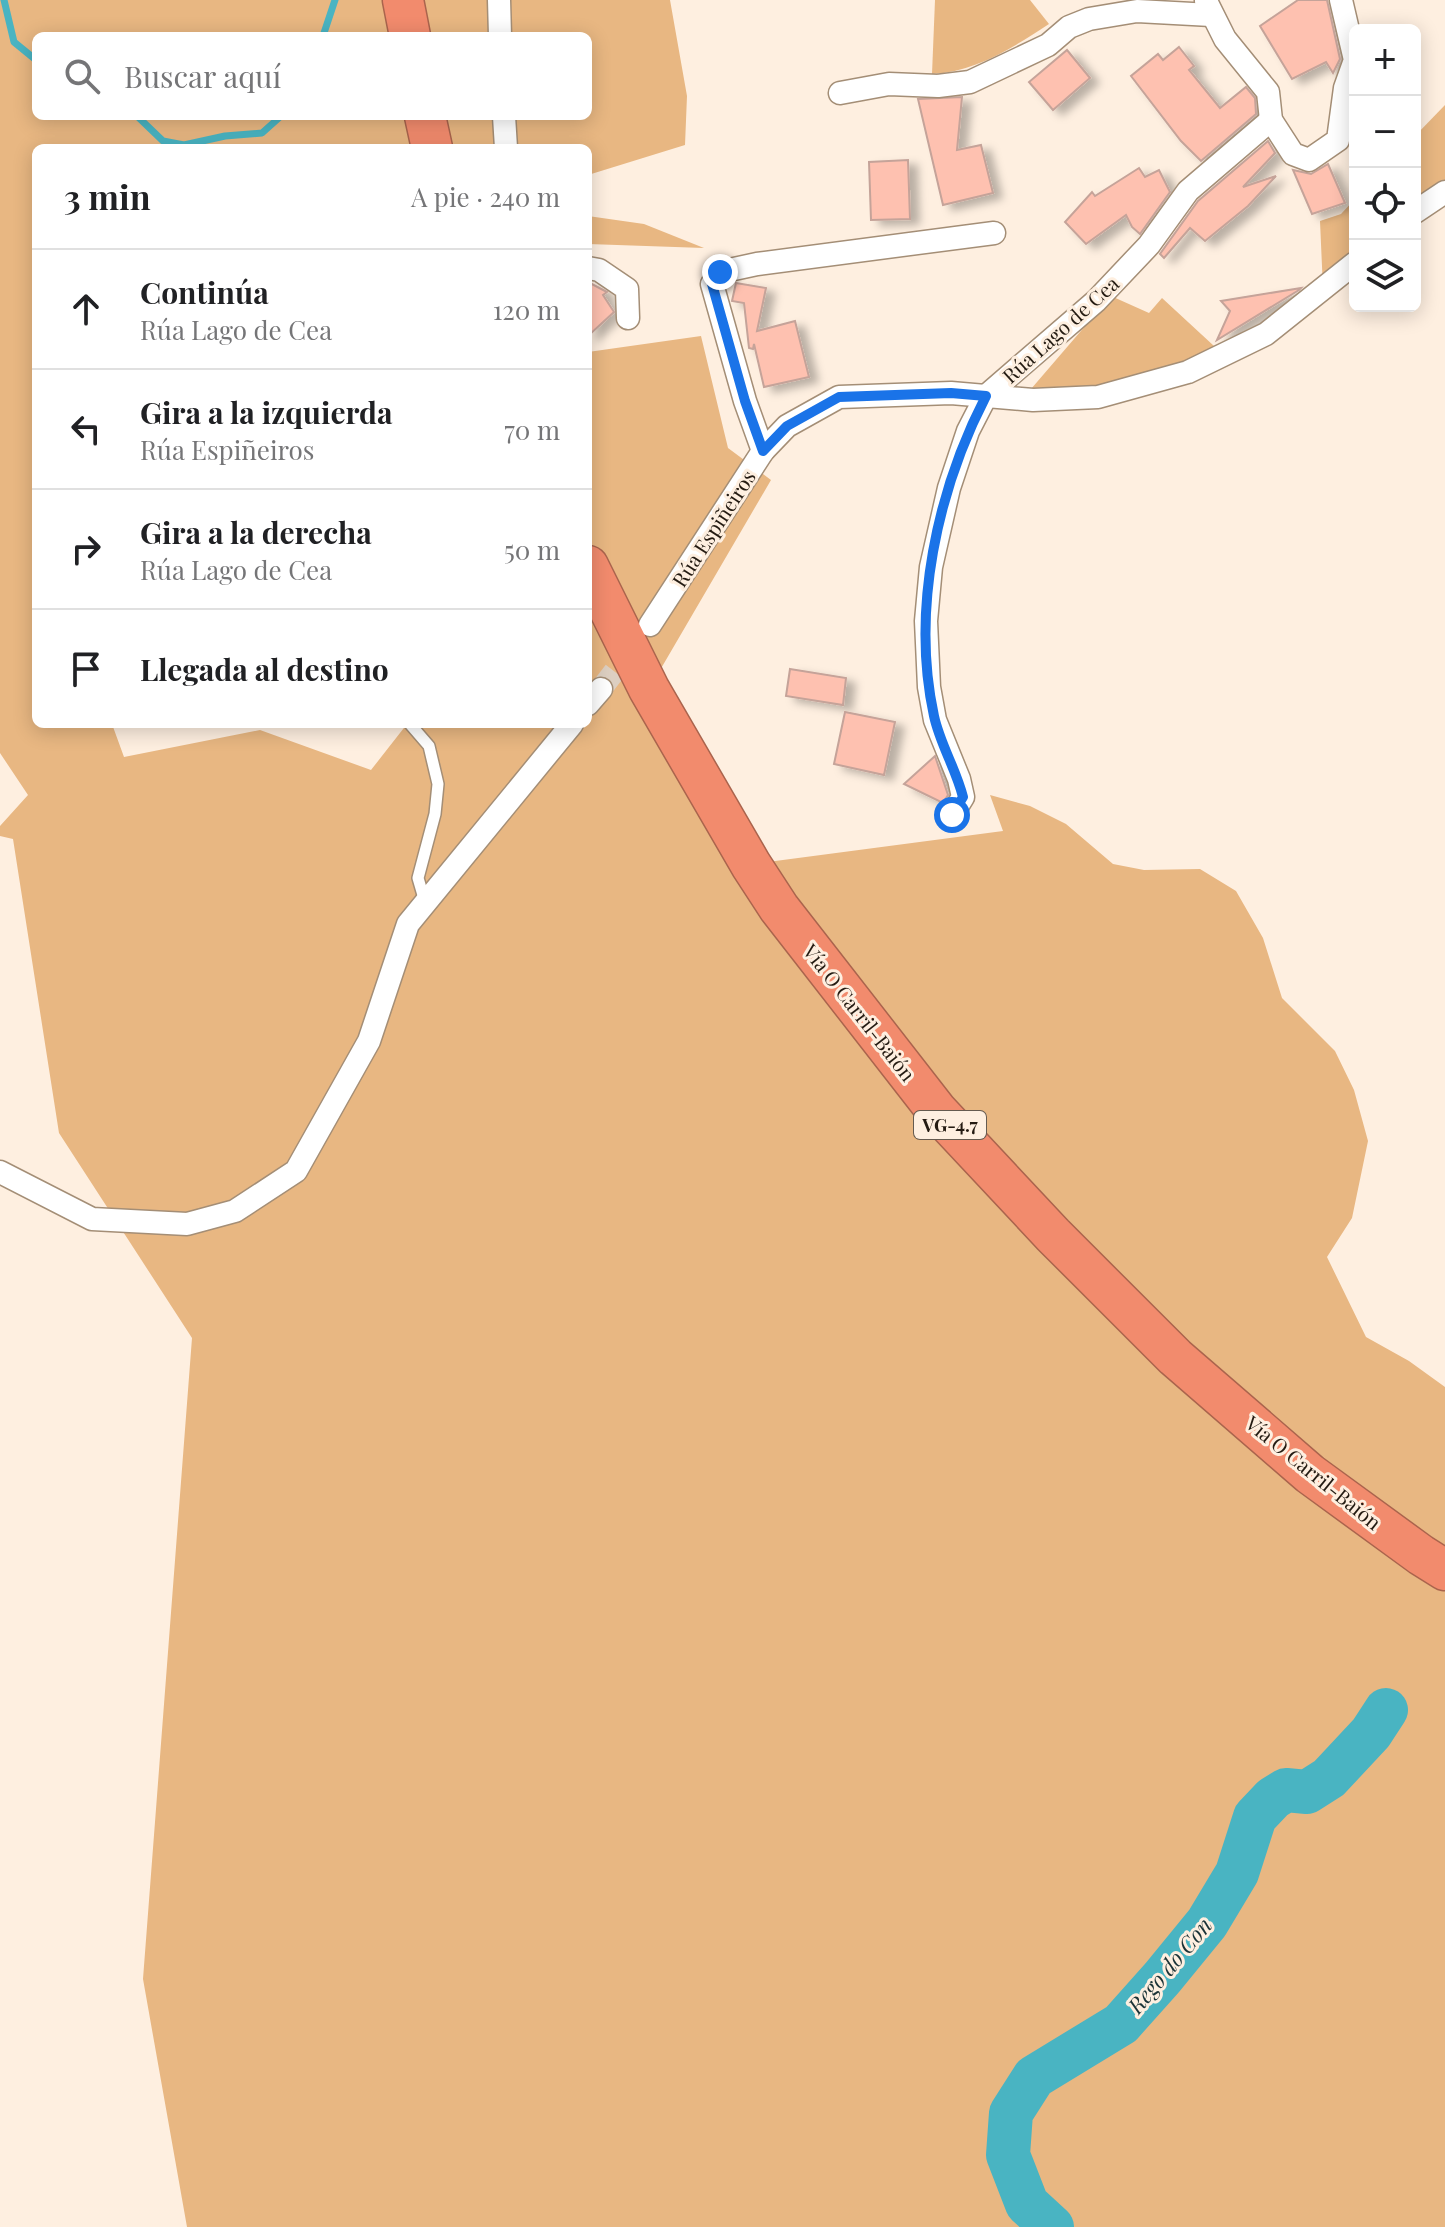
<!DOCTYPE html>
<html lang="es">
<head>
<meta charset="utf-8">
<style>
  body { margin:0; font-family:"Playfair Display",serif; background:#f6f6f6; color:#202124 }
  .controls { position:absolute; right:24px; top:24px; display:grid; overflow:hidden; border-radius:12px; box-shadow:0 4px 20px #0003 }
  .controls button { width:72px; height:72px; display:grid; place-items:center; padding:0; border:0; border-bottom:2px solid #e0e0e0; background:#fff; color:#202124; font:40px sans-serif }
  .stop { position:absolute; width:24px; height:24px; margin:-18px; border:6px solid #1a73e8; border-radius:50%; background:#fff }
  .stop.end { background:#1a73e8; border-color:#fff; box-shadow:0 2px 8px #0008 }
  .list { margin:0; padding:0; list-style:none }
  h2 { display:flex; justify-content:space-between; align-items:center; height:104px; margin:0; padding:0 32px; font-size:34px }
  h2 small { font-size:26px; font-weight:400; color:#757577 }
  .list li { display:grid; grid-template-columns:52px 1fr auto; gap:24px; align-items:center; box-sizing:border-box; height:120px; padding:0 32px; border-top:2px solid #e0e0e0 }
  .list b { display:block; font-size:30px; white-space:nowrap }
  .list p { margin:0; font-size:26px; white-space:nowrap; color:#757577 }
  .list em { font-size:26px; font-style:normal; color:#757577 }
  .icon { flex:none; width:44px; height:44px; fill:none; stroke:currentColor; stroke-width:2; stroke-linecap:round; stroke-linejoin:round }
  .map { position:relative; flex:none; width:1445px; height:2227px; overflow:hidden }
  .search { position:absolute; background:#fff; box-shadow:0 4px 20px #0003; left:32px; top:32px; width:560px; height:88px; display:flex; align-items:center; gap:20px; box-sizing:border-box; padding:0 28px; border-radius:12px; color:#757577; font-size:30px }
  .panel { position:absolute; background:#fff; box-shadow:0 4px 20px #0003; left:32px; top:144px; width:560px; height:584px; border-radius:12px }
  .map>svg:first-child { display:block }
  .green { fill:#e8b782; fill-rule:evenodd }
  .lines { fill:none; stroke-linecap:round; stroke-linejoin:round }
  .stream { stroke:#49b4c2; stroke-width:7 }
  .river { stroke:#49b4c2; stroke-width:44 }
  .building { fill:#fec1b0; stroke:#c5a399; stroke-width:2; filter:url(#shadow) }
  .street-tunnel { stroke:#ddcfc1; stroke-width:22; stroke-dasharray:22 11; stroke-linecap:butt }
  .lane-casing { stroke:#a48e76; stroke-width:14 }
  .street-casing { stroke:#a48e76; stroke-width:25 }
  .highway-casing { stroke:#aa644d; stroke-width:43 }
  .lane { stroke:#fff; stroke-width:11 }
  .street { stroke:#fff; stroke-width:22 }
  .highway { stroke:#f28b6d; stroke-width:40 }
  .route { stroke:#1a73e8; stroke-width:10 }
  .labels { text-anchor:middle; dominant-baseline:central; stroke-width:6; stroke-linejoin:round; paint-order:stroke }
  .shield { fill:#feefe0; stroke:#655b50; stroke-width:2 }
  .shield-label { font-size:18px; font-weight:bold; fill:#241b12 }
  .street-label { font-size:20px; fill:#241b12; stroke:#feefe0 }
  .water-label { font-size:22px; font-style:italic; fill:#1b3337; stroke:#feefe0 }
</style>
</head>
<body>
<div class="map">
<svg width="1445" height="2227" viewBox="0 0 1445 2227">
  <defs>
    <filter id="shadow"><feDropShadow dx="9" dy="5" stdDeviation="4" flood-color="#0004"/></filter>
  </defs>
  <rect width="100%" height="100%" fill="#feefe0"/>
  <!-- green -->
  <g class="green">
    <path d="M0,0h670l17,96 -2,49 -97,30v-27h-552v576h76l12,33 136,-27 111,40 36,-46h181v-372l113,-16 27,112 43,32 -122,209 103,175 251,-33 -13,-36 40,11 36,18 47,40 31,6 56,-1 36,22 27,47 19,60 53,53 19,39 14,51 -16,77 -25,39 39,80 43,24 36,26v840h-1258l-44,-248 49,-641 -133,-205 -46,-294 -13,-3v-10l28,-31 -28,-42zM36,36h552v80h-552z"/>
    <path d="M935,0h95l19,24c-35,23 -74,48 -117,50z"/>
    <polygon points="1445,105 1445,192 1415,212 1415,136"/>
    <polygon points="1355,199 1355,262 1323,289 1320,221 1341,214"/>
    <polygon points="588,216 644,224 704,248 588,244"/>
    <polygon points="1111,296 1149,313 1162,298 1214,346 1236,348 1098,397 1031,389"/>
  </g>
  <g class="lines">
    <!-- stream -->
    <g class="stream">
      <polyline points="4,0 14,42 36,60"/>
      <polyline points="323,36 335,0"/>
      <polyline points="137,116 163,141 184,145 225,136 262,133 281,116"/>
    </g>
    <!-- river -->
    <polyline class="river" points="1052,2227 1027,2204 1008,2155 1011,2113 1034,2077 1121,2024 1162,1978 1207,1923 1237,1873 1255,1817 1273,1798 1286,1790 1307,1792 1329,1778 1371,1733 1386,1710"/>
  </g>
  <!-- building -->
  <g class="building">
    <polygon points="1298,0 1327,0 1340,59 1333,73 1326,62 1292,79 1260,26"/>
    <polygon points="1179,47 1194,66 1189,70 1220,108 1246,87 1255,98 1256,114 1201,161 1181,141 1131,76 1158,54 1163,60"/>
    <polygon points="1067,50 1090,78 1053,110 1029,82"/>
    <polygon points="962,97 957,150 981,145 993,193 943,205 918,99"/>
    <polygon points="1268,141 1275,153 1243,187 1276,176 1248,206 1205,241 1190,228 1164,258 1160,254 1198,201"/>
    <polygon points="908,160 910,219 871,220 869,162"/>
    <polygon points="1328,164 1345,203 1312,214 1293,170 1311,174"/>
    <polygon points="1139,168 1145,177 1159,170 1170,192 1140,234 1132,227 1126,215 1086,244 1065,222 1092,192 1095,196"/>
    <polygon points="588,282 607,292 603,295 614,312 588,336"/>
    <polygon points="736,283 766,288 757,331 795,321 809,377 764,387 754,344 753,349 749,348 744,303 732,301"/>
    <polygon points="1301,288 1299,290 1217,340 1230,311 1221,301"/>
    <polygon points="790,669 846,678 843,705 786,696"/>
    <polygon points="845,712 895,722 884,775 834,764"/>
    <polygon points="935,756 948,795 943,803 904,784"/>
  </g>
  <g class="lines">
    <!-- street-tunnel -->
    <polyline class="street-tunnel" points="601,689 635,645"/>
    <!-- lane casing -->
    <g class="lane-casing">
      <polyline id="lane" points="410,724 429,746 438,784 435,814 418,878 425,902"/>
    </g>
    <!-- street casing -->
    <g class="street-casing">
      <g id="street">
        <polyline points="499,0 500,36"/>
        <polyline points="1206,1 1225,39 1268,92 1271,120 1293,154 1309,160 1338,140 1345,88 1355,60 1341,0"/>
        <polyline points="840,93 889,84 938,86 970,82 1048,45 1069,27 1089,19 1137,11 1211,15"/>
        <polyline points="504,116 506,148"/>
        <polyline points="1415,212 1445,192"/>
        <polyline points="588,268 599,270 627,289 628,318"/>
        <polyline points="763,451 745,401 712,284 720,272 757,264 994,233"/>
        <polyline points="650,625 763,451 787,426 839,397 951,393 1033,400 1098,397 1188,372 1266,334 1355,263"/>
        <polyline points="588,704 601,689"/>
        <polyline points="952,815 963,797 959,779 935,720 929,687 926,621 931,567 949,488 968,431 986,396 1096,301 1149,245 1188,191 1271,120"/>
        <polyline points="0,1172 92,1219 187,1224 235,1211 296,1171 369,1041 408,924 572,724"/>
      </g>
    </g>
    <!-- highway casing -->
    <g class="highway-casing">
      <g id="highway">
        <polyline points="403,0 410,36"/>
        <polyline points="425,116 432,148"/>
        <polyline points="588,566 649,689 751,865 779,908 937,1111 1053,1235 1175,1357 1310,1474 1421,1555 1445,1570"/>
      </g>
    </g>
    <!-- lane -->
    <use href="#lane" class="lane"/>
    <!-- street -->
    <use href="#street" class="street"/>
    <!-- highway -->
    <use href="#highway" class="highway"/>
  </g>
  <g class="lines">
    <!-- route -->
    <path class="route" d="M720,272l-8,12 33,117 18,50 24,-25 52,-29 112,-4 35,3c-49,95 -75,214 -52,320 6,28 22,53 29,81l-11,18"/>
  </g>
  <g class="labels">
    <!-- shield labels -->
    <rect class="shield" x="914" y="1111" width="72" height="28" rx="6"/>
    <g class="shield-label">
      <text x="950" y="1125">VG-4.7</text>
    </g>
    <!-- street labels -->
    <g class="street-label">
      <text transform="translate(1060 329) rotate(-42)">Rúa Lago de Cea</text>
      <text transform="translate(713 528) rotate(-57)">Rúa Espiñeiros</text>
      <text transform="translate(860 1012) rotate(52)">Vía O Carril-Baión</text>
      <text transform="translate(1314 1472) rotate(39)">Vía O Carril-Baión</text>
    </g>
    <!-- water labels -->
    <g class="water-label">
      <text transform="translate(1169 1965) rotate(-50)">Rego do Con</text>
    </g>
  </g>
</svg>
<div class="controls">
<button>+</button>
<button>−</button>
<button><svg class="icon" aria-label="locate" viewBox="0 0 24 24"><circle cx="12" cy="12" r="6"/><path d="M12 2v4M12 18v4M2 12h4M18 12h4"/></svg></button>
<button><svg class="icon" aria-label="layers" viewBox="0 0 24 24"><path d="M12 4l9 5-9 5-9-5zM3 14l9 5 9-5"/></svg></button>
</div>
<div class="stop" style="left:952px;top:815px"></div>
<div class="stop end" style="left:720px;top:272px"></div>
<div class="search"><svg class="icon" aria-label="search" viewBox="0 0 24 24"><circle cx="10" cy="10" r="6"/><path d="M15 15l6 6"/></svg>Buscar aquí</div>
<section class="panel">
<h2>3 min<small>A pie · 240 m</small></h2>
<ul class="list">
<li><svg class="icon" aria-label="ahead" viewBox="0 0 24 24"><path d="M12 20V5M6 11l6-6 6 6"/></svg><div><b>Continúa</b><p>Rúa Lago de Cea</p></div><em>120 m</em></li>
<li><svg class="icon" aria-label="left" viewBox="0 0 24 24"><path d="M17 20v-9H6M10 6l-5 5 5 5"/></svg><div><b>Gira a la izquierda</b><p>Rúa Espiñeiros</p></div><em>70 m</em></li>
<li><svg class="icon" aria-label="right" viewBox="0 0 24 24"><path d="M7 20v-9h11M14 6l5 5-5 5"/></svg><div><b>Gira a la derecha</b><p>Rúa Lago de Cea</p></div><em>50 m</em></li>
<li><svg class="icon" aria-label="arrive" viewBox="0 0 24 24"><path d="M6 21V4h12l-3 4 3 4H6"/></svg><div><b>Llegada al destino</b></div></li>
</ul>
</section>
</div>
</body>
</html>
